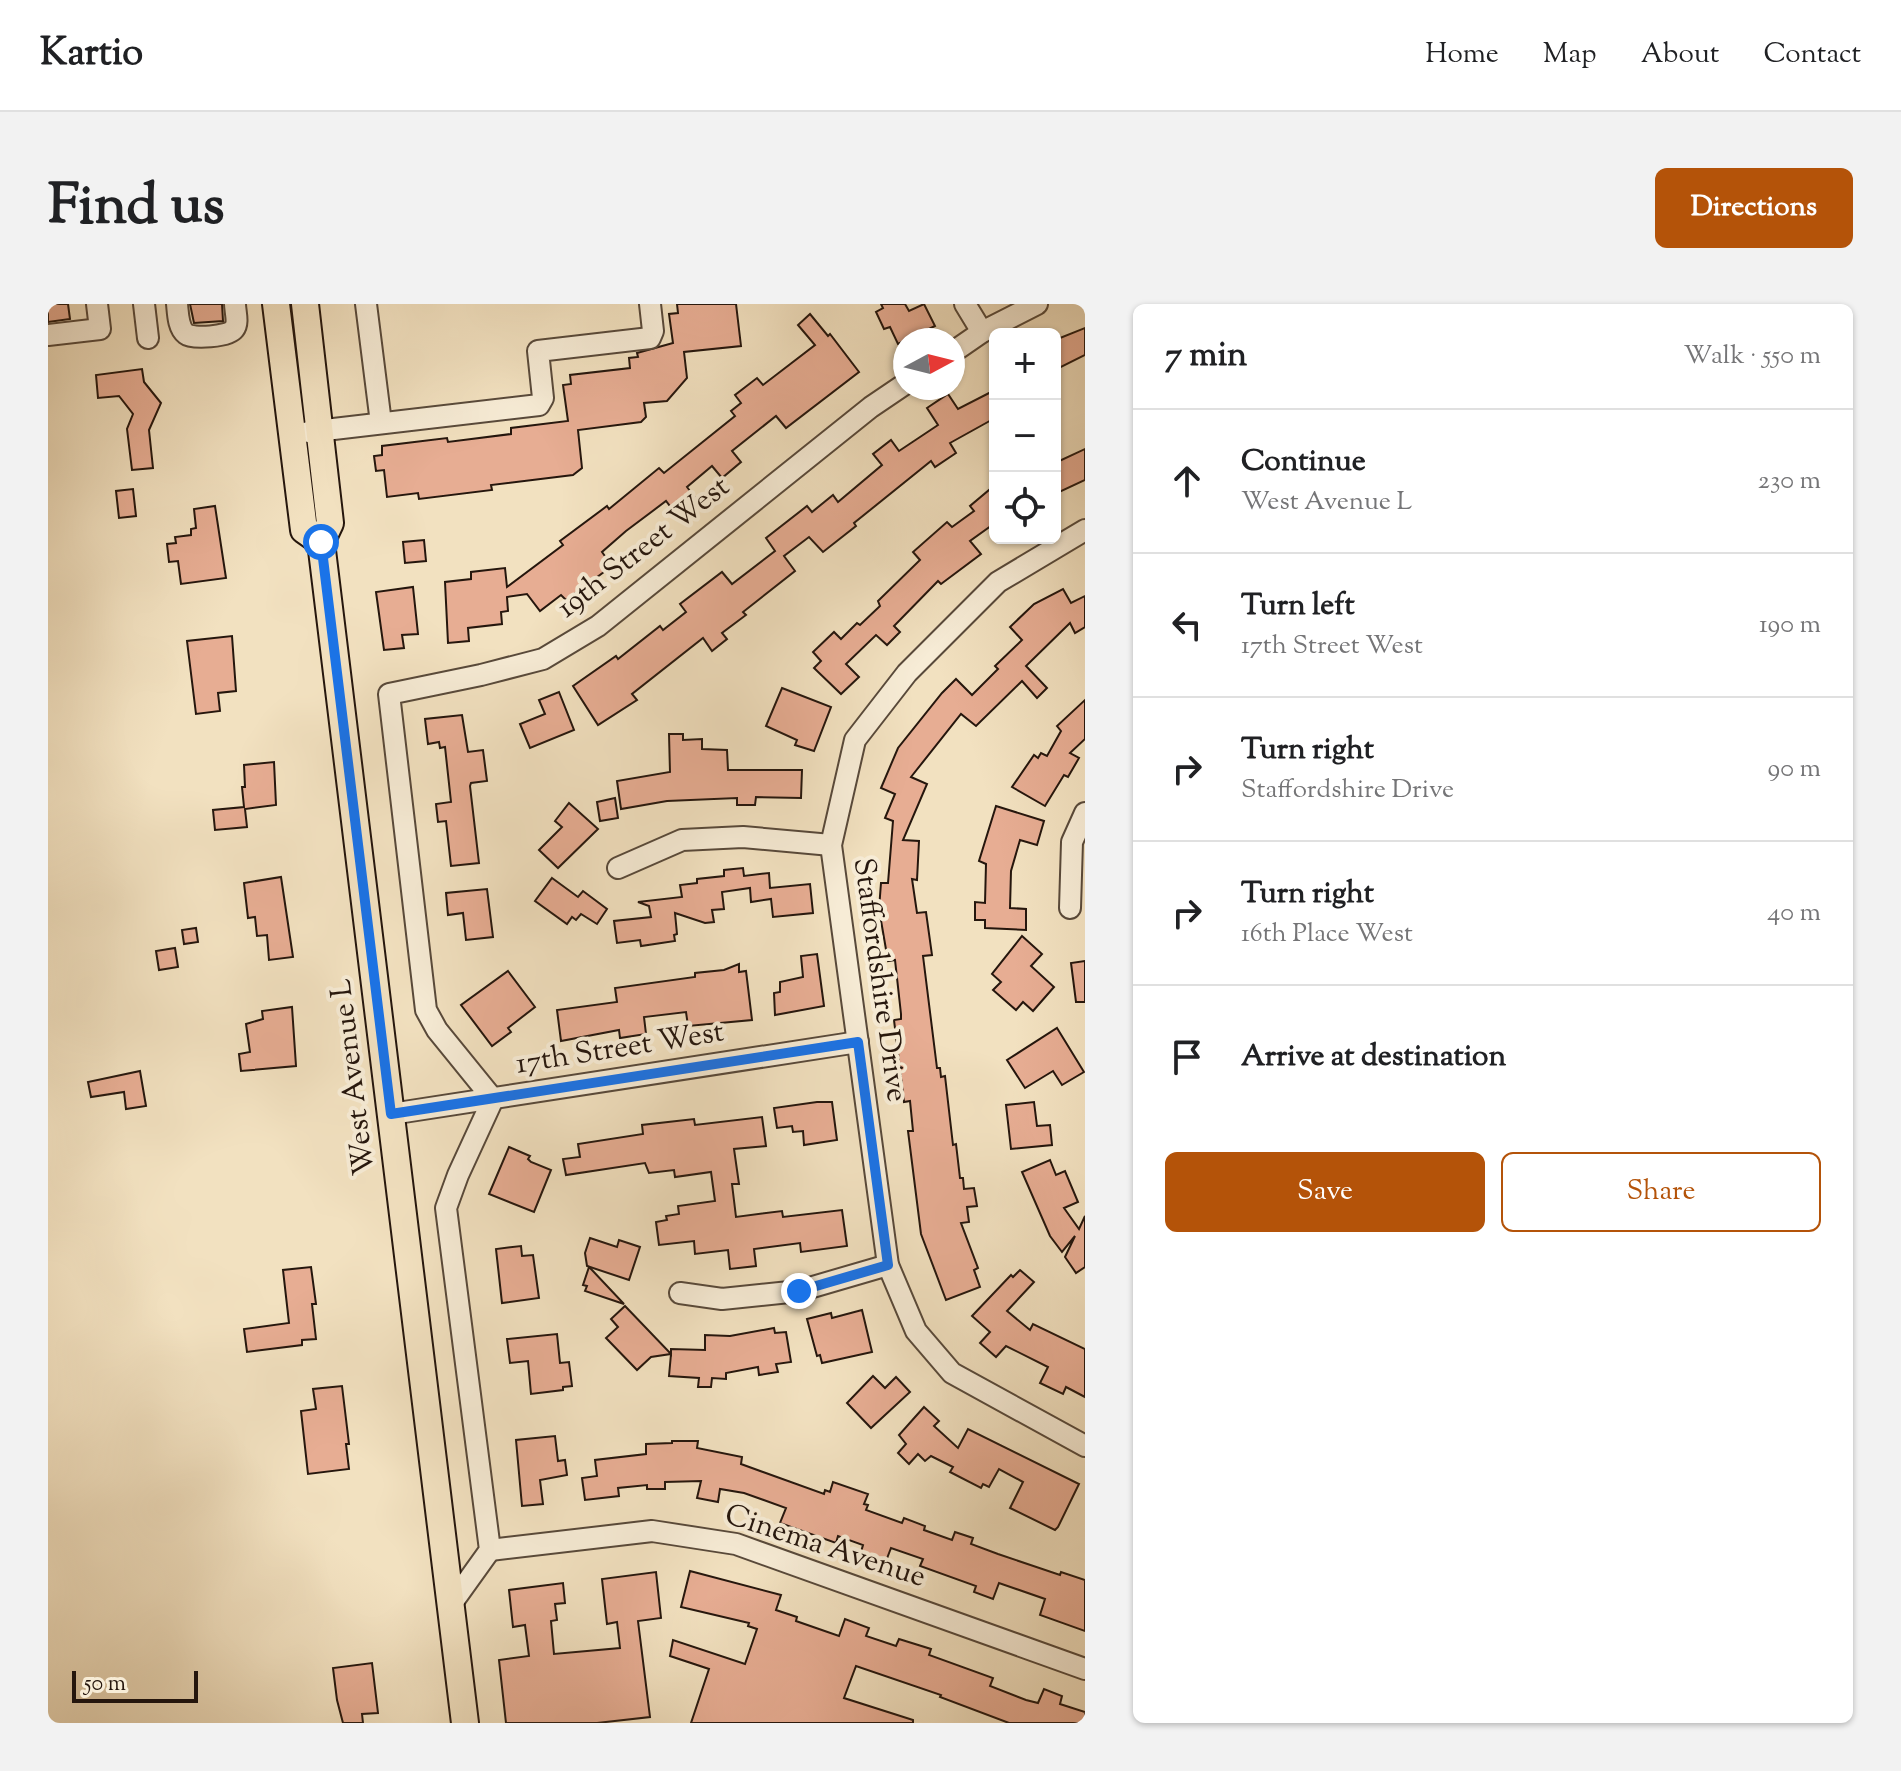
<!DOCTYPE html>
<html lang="en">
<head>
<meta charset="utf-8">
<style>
  body { margin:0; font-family:"Sorts Mill Goudy",serif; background:#f2f2f2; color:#202124 }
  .controls { position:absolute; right:24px; top:24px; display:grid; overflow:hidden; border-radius:12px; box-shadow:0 2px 6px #0004 }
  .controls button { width:72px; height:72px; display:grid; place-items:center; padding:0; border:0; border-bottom:2px solid #e0e0e0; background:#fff; color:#202124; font:40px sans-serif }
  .compass { position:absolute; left:845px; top:24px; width:72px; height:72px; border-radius:50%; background:#fff; box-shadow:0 2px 6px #0004; rotate:83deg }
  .scale { position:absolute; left:24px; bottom:20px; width:126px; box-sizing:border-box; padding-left:8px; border:4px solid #25160d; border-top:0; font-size:22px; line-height:28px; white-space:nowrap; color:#25160d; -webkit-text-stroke:6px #f7ecd6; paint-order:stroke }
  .stop { position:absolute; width:24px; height:24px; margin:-18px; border:6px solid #1a73e8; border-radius:50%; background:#fff }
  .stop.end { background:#1a73e8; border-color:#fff; box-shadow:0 2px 8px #0008 }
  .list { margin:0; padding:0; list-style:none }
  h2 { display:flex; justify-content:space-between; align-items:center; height:104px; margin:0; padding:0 32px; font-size:34px }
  h2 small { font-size:26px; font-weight:400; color:#757577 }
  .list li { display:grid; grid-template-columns:52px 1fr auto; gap:24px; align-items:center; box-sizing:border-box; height:144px; padding:0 32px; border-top:2px solid #e0e0e0 }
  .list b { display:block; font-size:30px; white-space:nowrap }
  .list p { margin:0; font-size:26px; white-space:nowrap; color:#757577 }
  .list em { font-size:26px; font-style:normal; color:#757577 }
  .actions { display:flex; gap:16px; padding:24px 32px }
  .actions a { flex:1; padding:18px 0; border:2px solid #b45309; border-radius:12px; text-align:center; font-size:28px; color:#b45309 }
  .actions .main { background:#b45309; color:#fff }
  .icon { flex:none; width:44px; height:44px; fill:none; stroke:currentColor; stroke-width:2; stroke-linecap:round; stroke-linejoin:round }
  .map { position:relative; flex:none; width:1037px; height:1419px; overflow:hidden; border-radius:12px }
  header { display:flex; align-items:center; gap:48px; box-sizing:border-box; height:112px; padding:0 40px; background:#fff; border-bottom:2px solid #e0e0e0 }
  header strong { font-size:38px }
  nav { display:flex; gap:44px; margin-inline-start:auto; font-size:28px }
  .intro { display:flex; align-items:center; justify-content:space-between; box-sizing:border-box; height:192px; padding:0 48px }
  h1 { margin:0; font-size:56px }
  .button { padding:20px 36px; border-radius:12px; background:#b45309; color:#fff; font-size:28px; font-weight:700 }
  main { display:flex; gap:48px; padding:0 48px }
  aside { flex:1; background:#fff; border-radius:12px; box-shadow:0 2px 6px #0004 }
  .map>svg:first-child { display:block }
  .building { fill:#e7ad93; stroke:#25160d; stroke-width:2 }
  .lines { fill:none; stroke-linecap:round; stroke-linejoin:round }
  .minor-casing { stroke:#58493a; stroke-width:24 }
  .major-casing { stroke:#25160d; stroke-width:30 }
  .minor { stroke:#f7ecd6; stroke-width:20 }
  .major { stroke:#f2e1c0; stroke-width:26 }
  .route { stroke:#1a73e8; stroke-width:10 }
  .labels { text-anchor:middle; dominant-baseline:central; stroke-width:8; stroke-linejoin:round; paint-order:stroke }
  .street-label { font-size:30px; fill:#25160d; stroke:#f7ecd6 }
</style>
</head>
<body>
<header>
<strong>Kartio</strong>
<nav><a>Home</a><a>Map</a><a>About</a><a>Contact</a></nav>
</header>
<div class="intro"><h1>Find us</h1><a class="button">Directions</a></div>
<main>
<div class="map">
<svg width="1037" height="1419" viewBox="0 0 1037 1419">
  <rect width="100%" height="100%" fill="#f2e1c0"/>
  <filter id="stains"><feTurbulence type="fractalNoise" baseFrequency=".0025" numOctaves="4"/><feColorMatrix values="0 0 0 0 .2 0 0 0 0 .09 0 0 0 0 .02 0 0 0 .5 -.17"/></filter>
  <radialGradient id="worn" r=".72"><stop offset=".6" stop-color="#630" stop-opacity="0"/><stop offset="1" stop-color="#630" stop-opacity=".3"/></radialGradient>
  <!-- building -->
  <g class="building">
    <polygon points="0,0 20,0 22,15 0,18"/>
    <polygon points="142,0 174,0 175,17 146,19"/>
    <polygon points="629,0 688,0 693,42 636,48 639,74 619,97 596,99 598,113 593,118 530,126 534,164 525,171 443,181 444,186 371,195 370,189 339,193 336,166 328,167 326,152 334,151 334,142 399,134 400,138 463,130 463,124 520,117 515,81 523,80 522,71 582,64 581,54 590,53 589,49 625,39 621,10 630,9"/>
    <polygon points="833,0 857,0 861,7 876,0 887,22 850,40 842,23 836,25 828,8 835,4"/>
    <polygon points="762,10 780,32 782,30 811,68 738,124 728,112 684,147 693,158 674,174 664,162 639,183 648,195 628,210 618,197 578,227 554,248 564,262 518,296 513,291 492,307 479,290 459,293 460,307 453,308 454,320 420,324 421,337 400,339 397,278 423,275 423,268 457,264 459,283 515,241 512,237 559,202 561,205 611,164 616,169 687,112 683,107 693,99 687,91 709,74 715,81 767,41 750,21"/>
    <polygon points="1037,24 1037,51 1007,66 1007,36"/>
    <polygon points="94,65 96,78 113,99 101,126 105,164 84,166 79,125 85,110 71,92 50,94 48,71"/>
    <polygon points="947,86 947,114 902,139 908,149 887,163 883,157 806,219 808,222 775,248 761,233 736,252 747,267 695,308 698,311 674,329 679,335 664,347 655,334 584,390 589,396 550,421 525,382 568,352 570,355 612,322 615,326 638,308 632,300 674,268 684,280 727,247 718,234 759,202 764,208 785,191 790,198 834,161 825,150 843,136 851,147 890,121 879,104 900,90 910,105"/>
    <polygon points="1037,145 1037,176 1007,190 1007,159"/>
    <polygon points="947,181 947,219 922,237 933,250 893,280 890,277 846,322 852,328 839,341 828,331 798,360 811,373 793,390 766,364 773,357 765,348 786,328 793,335 809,319 812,321 832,302 830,297 872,256 865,248 899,218 904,223 926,207 922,202"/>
    <polygon points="85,185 88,212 71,214 68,187"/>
    <polygon points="167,202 178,274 133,280 130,257 121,258 119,240 128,239 127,233 143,231 143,225 148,224 146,205"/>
    <polygon points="376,236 378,257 357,259 355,238"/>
    <polygon points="365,283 370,330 354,331 356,344 336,346 328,288"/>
    <polygon points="1015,285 1023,299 1037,292 1037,323 1027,329 1022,319 978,362 999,384 989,394 974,377 928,422 913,410 863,473 879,480 855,536 871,537 869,576 864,575 869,609 878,608 884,651 875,652 889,764 892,764 893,773 897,772 905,841 908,840 912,874 915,874 916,885 926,884 929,902 919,903 921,918 913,919 930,964 926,966 932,983 898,996 873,930 860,827 865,827 862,797 856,798 846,716 853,715 853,710 847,656 840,657 831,605 833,579 840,579 845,517 837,514 847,490 833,484 850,444 894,389 908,375 924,391 950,365 947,362 974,336 962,323 986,300"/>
    <polygon points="184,332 188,387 170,389 172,407 148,410 139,337"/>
    <polygon points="734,384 783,403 766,447 747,441 749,436 718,422"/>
    <polygon points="511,388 526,426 482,444 472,420 497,410 491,396"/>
    <polygon points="1037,396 1037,435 1022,449 1031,454 1020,473 1016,471 997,502 964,483 986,451 990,454 993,449 999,452 1013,427 1009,422"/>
    <polygon points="414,411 420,448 435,446 439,477 423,479 422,482 431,559 403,562 398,517 390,518 388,500 403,498 397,443 392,444 391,438 380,440 377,415"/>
    <polygon points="621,430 635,430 635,436 654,435 654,445 679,446 680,466 754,466 753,494 708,493 707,501 689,501 689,494 619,497 573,505 569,477 622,468"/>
    <polygon points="226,458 228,501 197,505 199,523 167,526 165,506 196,503 194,483 197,483 196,461"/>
    <polygon points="567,494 570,514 552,517 549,498"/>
    <polygon points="521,499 550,525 510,564 491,546 514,523 507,517"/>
    <polygon points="948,502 996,517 989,541 972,536 963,567 962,604 978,605 978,626 937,624 937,616 927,616 927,598 937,599 938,560 931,557"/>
    <polygon points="695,564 696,572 721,569 722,584 762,580 765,609 725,613 723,595 703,598 702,584 674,588 676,605 664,606 666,618 657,619 627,609 629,630 626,631 627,637 593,642 592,636 569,639 566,617 603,613 601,602 590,598 634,593 632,581 649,579 649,575 676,572 676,566"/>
    <polygon points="233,573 245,653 221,656 219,631 209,632 207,613 200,614 196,579"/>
    <polygon points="504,574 530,593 535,587 559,605 549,620 533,610 528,616 524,613 519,620 487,597"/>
    <polygon points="439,585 445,633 418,636 415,609 400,611 398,589"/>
    <polygon points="148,624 150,638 136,640 134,626"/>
    <polygon points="974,632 994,650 983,662 1006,683 985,707 975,698 968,706 945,686 953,678 944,670"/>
    <polygon points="127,644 130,663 111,666 108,647"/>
    <polygon points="769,650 776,702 727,711 726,689 732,688 732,678 755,673 753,652"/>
    <polygon points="1037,657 1037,698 1028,698 1023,659"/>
    <polygon points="691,660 691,668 698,667 704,716 640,722 638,708 596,713 598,730 572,734 571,726 513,737 509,706 569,698 567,684 647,673 647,669 676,666"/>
    <polygon points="460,667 487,703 460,724 463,728 444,742 413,701"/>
    <polygon points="244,703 248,762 193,767 191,750 202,748 198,720 215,715 214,707"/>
    <polygon points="1009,724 1036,768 1014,781 1005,767 977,784 959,756"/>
    <polygon points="92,767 98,802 78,805 76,788 43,793 40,778"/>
    <polygon points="769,798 784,798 789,836 756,841 755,827 745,828 744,822 729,824 726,804"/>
    <polygon points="986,798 989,822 1002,821 1004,841 963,845 958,801"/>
    <polygon points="714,813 718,842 686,845 691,880 684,880 688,913 734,907 735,913 794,906 799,942 753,948 752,939 706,945 708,962 682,965 680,946 647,950 646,937 611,941 608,918 619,916 618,912 631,910 630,902 667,897 663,868 627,873 626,866 601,869 597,859 518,871 515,855 532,853 530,840 595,830 594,821 646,815 647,821"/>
    <polygon points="461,843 482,852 480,855 483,858 503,866 486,908 441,890"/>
    <polygon points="1002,856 1008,871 1017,867 1030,898 1016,904 1031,925 1037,912 1037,963 1028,969 1017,953 1027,932 1014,948 1002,932 974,868"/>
    <polygon points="542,934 569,943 571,936 592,943 581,976 539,962 537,949"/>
    <polygon points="473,942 474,952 485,951 491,994 454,999 448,945"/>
    <polygon points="263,963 268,1000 264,1000 268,1035 254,1036 254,1041 199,1048 196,1025 241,1019 235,966"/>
    <polygon points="541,963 544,966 576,1000 537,987 539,982 535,981"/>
    <polygon points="972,966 986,978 959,1007 982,1026 985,1020 1037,1045 1037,1093 1018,1083 1015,1090 992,1079 1000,1063 958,1042 948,1053 932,1039 942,1028 924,1012 963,971 965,973"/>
    <polygon points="577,1002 623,1050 623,1045 657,1046 657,1031 682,1032 726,1024 727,1029 738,1028 743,1058 728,1060 730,1068 711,1071 710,1063 678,1069 678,1075 664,1074 663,1083 650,1083 651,1074 621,1072 623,1050 603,1053 589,1066 558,1034 570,1023 563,1015"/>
    <polygon points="814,1006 824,1048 774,1059 772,1051 769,1052 759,1015 783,1009 784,1014"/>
    <polygon points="509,1030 512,1059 521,1058 524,1082 515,1083 515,1086 483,1090 480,1057 462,1059 459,1035"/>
    <polygon points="825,1072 837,1084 848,1073 862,1088 823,1124 799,1099"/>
    <polygon points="294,1082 301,1140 298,1140 301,1165 260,1170 253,1107 268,1105 265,1085"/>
    <polygon points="876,1103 891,1117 886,1122 910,1144 920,1125 1031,1180 1010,1223 1007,1226 962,1204 975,1178 951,1165 941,1183 935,1180 933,1184 902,1168 905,1163 883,1152 877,1157 870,1150 861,1160 850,1149 858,1140 851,1131"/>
    <polygon points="507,1132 510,1157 517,1156 519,1171 492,1176 495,1200 474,1202 468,1136"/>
    <polygon points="624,1137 650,1137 649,1144 694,1153 693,1160 776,1190 777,1186 782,1188 785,1178 820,1190 816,1200 820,1201 818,1206 854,1219 856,1214 877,1222 876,1226 904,1236 907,1228 925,1234 923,1240 950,1250 1012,1271 1013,1268 1037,1276 1037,1327 992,1311 997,1295 951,1279 945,1295 926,1288 928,1282 872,1262 875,1255 843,1244 838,1257 813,1248 815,1241 790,1232 788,1239 732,1219 738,1204 696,1189 672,1185 670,1198 649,1194 653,1177 617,1178 617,1185 599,1185 599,1181 570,1184 571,1192 537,1196 534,1174 549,1172 547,1156 598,1150 598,1140 624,1139"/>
    <polygon points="642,1267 733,1291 728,1306 749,1313 748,1317 791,1332 797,1315 821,1324 818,1332 848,1342 851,1335 883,1345 881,1351 945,1374 942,1382 978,1396 990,1399 996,1385 1014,1392 1012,1400 1037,1408 1037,1419 961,1419 892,1393 893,1391 808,1362 796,1394 865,1416 865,1419 643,1419 661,1365 622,1352 625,1336 697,1360 709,1325 700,1322 701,1319 633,1303"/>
    <polygon points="608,1268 613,1314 590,1317 602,1413 549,1419 458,1419 451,1356 481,1352 477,1321 465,1323 461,1286 515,1279 517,1299 507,1300 509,1316 503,1317 506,1350 572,1344 569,1318 559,1320 554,1275"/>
    <polygon points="324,1359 330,1409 314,1410 315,1419 295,1419 289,1396 285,1364"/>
  </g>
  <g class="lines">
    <!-- minor casing -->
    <g class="minor-casing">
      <g id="minor">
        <polyline points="96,0 100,34"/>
        <path d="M129,0c1,9 1,24 9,30 6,5 43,3 48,-5 5,-6 1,-18 1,-25"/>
        <polyline points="318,0 333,119"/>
        <polyline points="917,0 934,28"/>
        <polyline points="0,31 52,25 49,0"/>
        <polyline points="905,48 934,28 989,0"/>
        <polyline points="260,128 491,101 495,94 490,47 602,34 605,27 602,0"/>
        <polyline points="1037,226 950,278 859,369 807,436 783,541 840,961 868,1027 904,1069 1037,1142"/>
        <polyline points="570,564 634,536 695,533 783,541"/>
        <polyline points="1022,604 1024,538 1037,509"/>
        <polyline points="343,810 810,738"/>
        <polyline points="632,989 674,995 751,987 840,961"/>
        <polyline points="442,1246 604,1227 688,1240 1037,1365"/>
        <polyline points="404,1299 442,1246 398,904 410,871 445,795 389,726 378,706 341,390 433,371 495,355 550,322 823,103 857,80"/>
      </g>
    </g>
    <!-- major casing -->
    <g class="major-casing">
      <g id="major">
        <polyline points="228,0 256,226 273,238"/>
        <polyline points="257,0 282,219 273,238 417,1419"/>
      </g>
    </g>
    <!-- minor -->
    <use href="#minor" class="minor"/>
    <!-- major -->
    <use href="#major" class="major"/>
  </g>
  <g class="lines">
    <!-- route -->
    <polyline class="route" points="273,238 343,810 810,738 840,961 751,987"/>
  </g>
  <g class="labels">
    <!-- street labels -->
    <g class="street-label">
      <text transform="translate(596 244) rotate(-38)">19th Street West</text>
      <text transform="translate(831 676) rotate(82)">Staffordshire Drive</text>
      <text transform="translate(572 745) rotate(-9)">17th Street West</text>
      <text transform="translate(306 773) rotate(-97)">West Avenue L</text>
      <text transform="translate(777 1243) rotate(18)">Cinema Avenue</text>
    </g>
  </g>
  <rect width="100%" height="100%" filter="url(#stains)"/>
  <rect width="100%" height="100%" fill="url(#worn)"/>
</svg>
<div class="controls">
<button>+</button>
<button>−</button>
<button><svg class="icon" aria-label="locate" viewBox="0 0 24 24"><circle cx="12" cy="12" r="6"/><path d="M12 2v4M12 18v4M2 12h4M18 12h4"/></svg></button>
</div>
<svg class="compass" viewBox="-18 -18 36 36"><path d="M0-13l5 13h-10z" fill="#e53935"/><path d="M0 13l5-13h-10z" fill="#757577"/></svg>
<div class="scale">50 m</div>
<div class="stop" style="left:273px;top:238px"></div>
<div class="stop end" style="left:751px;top:987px"></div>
</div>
<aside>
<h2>7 min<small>Walk · 550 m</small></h2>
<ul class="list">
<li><svg class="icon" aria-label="ahead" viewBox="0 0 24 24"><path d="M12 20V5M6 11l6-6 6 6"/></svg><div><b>Continue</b><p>West Avenue L</p></div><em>230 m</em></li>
<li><svg class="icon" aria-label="left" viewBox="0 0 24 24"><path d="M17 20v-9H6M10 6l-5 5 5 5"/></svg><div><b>Turn left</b><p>17th Street West</p></div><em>190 m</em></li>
<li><svg class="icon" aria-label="right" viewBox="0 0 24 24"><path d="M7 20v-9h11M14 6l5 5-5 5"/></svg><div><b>Turn right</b><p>Staffordshire Drive</p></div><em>90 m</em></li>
<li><svg class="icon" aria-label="right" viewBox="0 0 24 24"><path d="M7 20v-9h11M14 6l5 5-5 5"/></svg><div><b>Turn right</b><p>16th Place West</p></div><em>40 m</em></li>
<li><svg class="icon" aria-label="arrive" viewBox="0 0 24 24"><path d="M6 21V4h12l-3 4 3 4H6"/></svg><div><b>Arrive at destination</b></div></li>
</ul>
<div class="actions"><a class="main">Save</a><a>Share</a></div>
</aside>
</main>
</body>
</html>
